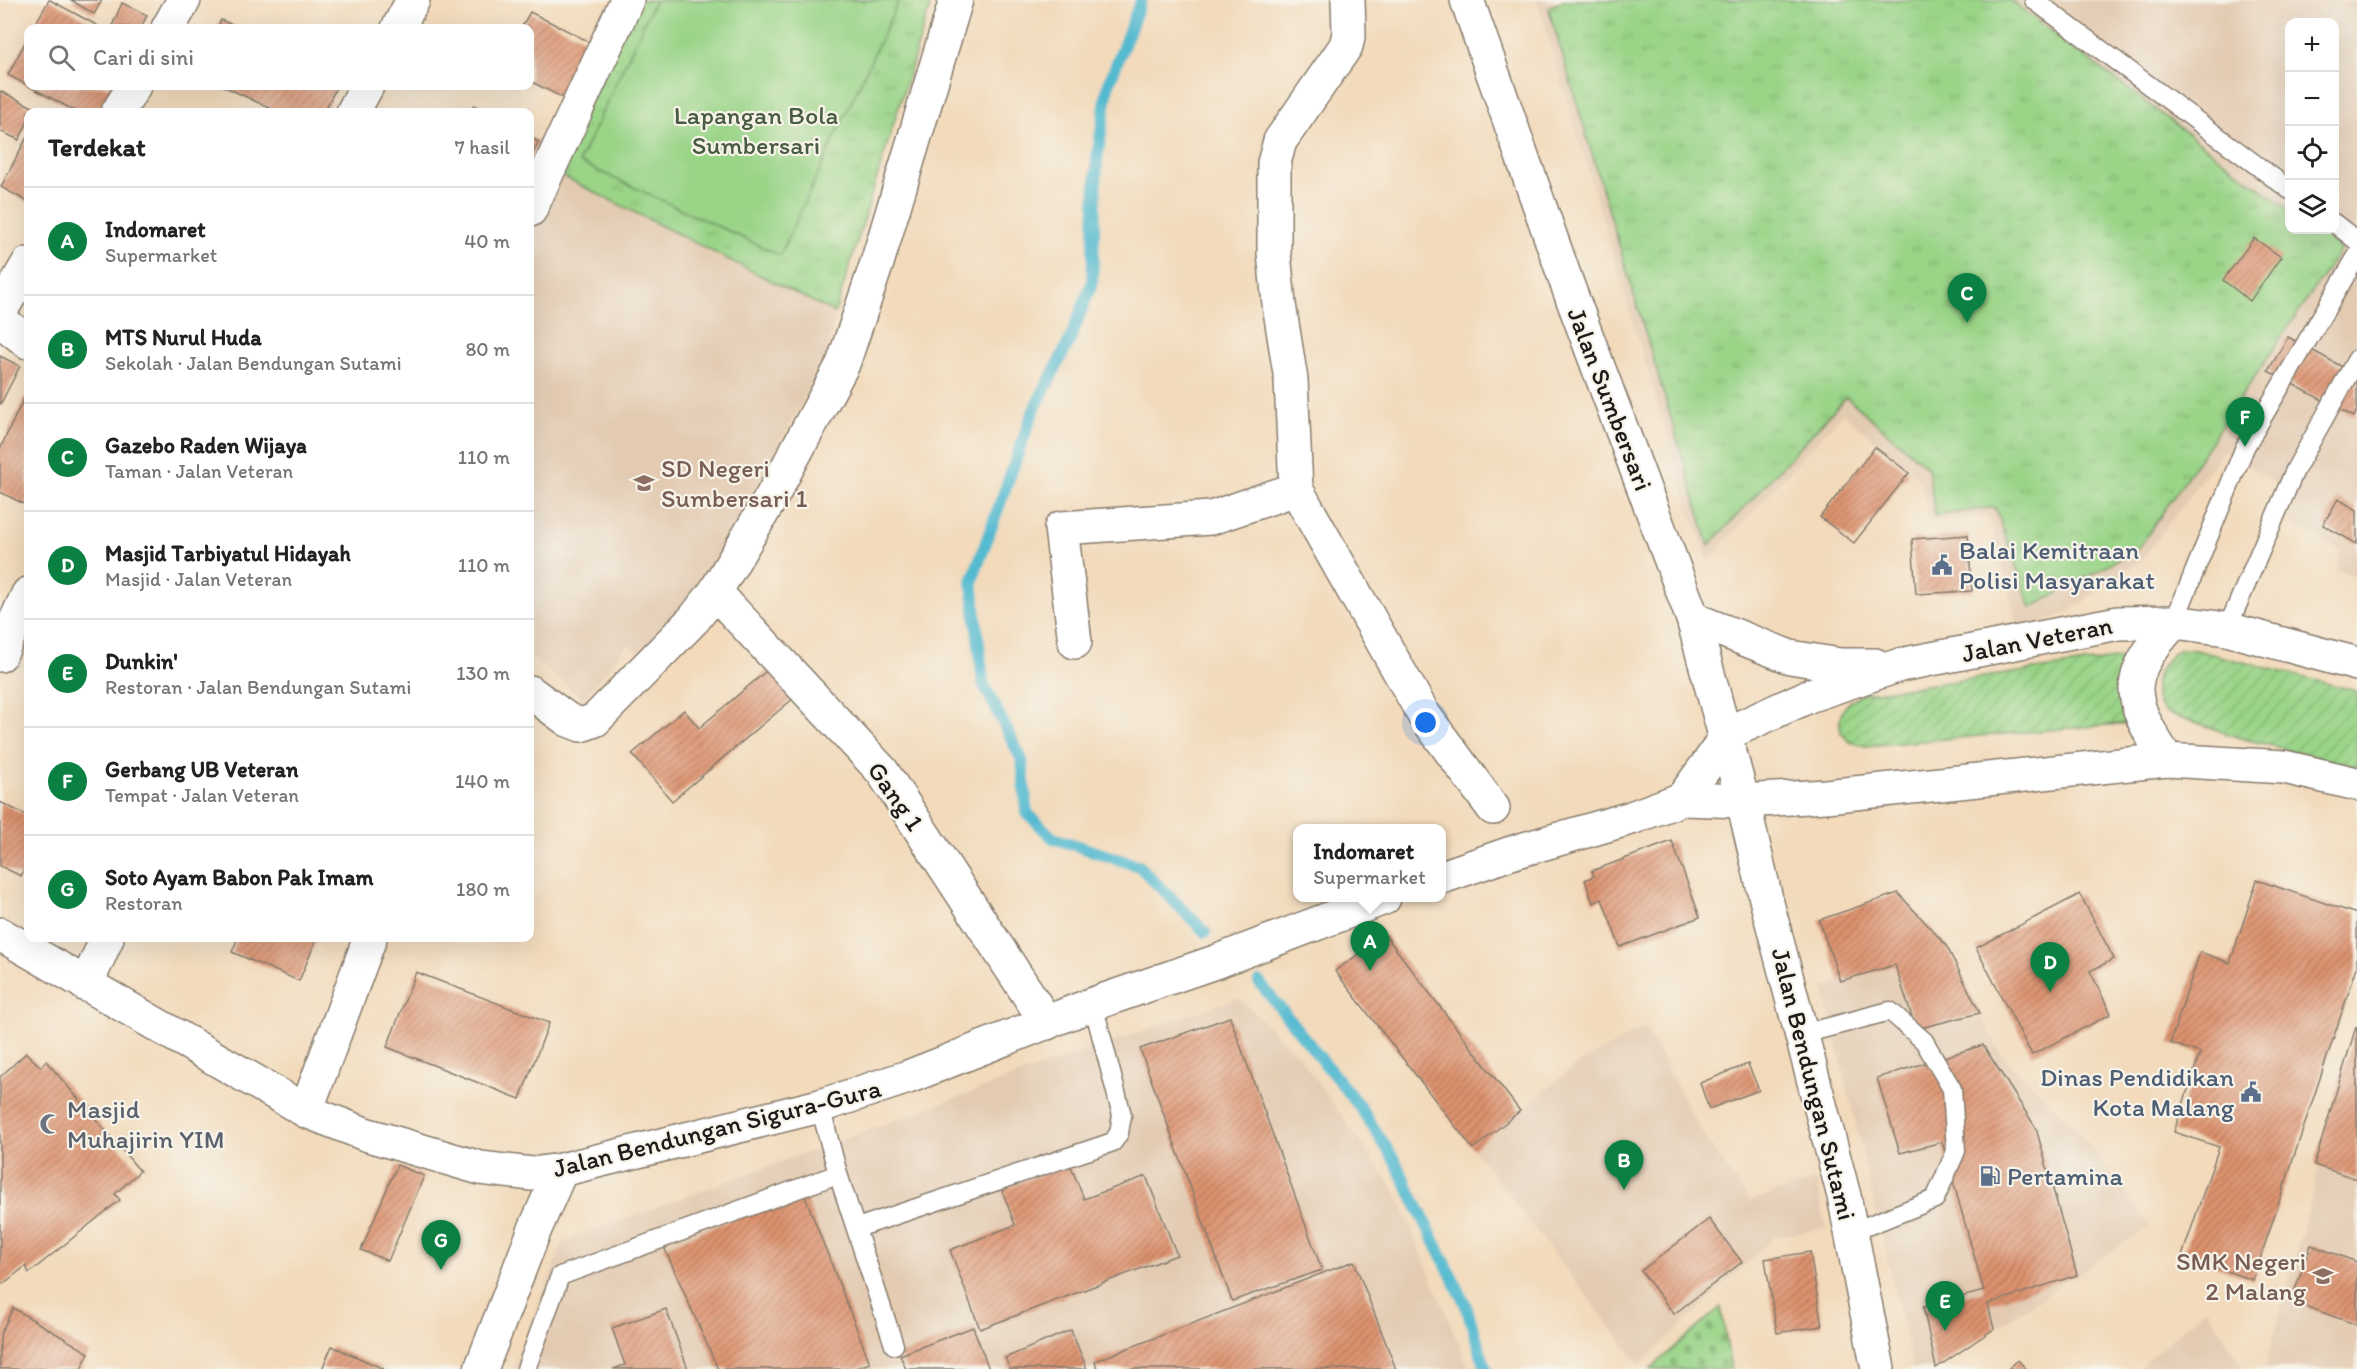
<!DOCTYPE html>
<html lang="id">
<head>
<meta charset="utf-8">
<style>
  body { margin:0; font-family:Itim,sans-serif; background:#f6f6f6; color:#222 }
  .controls { position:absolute; right:18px; top:18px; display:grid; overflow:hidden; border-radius:12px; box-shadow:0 6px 24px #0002 }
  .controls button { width:54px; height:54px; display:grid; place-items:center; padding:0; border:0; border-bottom:2px solid #e0e0e0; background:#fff; color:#222; font:30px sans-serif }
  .you { position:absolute; left:1426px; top:723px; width:21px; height:21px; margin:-15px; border:4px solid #fff; border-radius:50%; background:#1a73e8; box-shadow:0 0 0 9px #1a73e833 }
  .badge { display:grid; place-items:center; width:39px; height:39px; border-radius:50%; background:#0b8043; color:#fff; font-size:20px; font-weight:700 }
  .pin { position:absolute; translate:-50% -50px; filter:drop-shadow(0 2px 3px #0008) }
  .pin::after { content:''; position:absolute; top:32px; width:21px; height:18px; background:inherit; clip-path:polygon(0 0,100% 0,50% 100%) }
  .popup { position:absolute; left:1293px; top:824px; width:153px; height:78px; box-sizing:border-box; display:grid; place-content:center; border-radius:12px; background:#fff; filter:drop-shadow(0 2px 4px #0005); font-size:20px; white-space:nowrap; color:#767676 }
  .popup b { font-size:22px; color:#222 }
  .popup::after { content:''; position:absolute; left:50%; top:100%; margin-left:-12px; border:12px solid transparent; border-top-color:#fff }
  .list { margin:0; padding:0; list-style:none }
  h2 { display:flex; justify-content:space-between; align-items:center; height:78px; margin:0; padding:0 24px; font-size:26px }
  h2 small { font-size:20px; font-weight:400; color:#767676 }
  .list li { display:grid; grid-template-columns:39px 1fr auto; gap:18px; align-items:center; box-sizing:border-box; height:108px; padding:0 24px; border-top:2px solid #e0e0e0 }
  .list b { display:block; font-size:22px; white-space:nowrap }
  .list p { margin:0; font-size:20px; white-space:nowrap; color:#767676 }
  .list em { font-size:20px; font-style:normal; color:#767676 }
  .icon { flex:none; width:33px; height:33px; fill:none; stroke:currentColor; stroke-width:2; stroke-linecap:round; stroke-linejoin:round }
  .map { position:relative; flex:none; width:2357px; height:1369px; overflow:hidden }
  .search { position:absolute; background:#fff; box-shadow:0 6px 24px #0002; left:24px; top:24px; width:510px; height:66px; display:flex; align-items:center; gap:15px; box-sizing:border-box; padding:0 21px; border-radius:12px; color:#767676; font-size:22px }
  .panel { position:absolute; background:#fff; box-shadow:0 6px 24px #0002; left:24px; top:108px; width:510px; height:834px; border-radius:12px }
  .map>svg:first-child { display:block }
  .built { fill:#e3cbb2; fill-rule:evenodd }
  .grass { fill:url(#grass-tufts); stroke:#5a7852; stroke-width:1.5 }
  .cemetery { fill:url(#cemetery-stones); stroke:#5a7852; stroke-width:1.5 }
  .garden { fill:url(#garden-furrows); stroke:#5a7852; stroke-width:1.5 }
  .pitch { fill:#99d487; stroke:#5a7852; stroke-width:1.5 }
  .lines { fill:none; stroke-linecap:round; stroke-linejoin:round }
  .stream { stroke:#52bad0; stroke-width:12 }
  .building { fill:url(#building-hatch) }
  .lane-casing { stroke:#877b6c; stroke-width:21 }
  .street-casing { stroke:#877b6c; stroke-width:36 }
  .secondary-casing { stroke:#877b6c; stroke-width:36 }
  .primary-casing { stroke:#877b6c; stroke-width:36 }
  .lane { stroke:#fff; stroke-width:18 }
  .street { stroke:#fff; stroke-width:33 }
  .secondary { stroke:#fff; stroke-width:33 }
  .primary { stroke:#fff; stroke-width:33 }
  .labels { text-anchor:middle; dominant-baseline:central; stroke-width:4.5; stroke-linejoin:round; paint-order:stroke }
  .park-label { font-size:26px; fill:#485c41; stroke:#f7f3e8 }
  .street-label { font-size:26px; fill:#1c1c1c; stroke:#f7f3e8 }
  .education-label { font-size:26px; fill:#785e54; stroke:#f7f3e8; text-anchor:start }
  .service-label { font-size:26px; fill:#4e5e75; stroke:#f7f3e8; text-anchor:start }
  .worship-label { font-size:26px; fill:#5b616d; stroke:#f7f3e8; text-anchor:start }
</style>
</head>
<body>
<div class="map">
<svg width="2357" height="1369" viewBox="0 0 2357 1369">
  <defs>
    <pattern id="grass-tufts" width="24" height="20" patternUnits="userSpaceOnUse" patternTransform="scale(1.5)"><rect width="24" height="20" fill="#99d487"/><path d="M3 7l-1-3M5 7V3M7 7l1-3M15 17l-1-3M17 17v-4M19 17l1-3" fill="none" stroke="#83b574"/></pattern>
    <pattern id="cemetery-stones" width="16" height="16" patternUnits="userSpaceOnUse" patternTransform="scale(1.5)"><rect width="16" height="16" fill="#99d487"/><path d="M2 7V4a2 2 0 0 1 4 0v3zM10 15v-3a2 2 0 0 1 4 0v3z" fill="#83b574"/></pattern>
    <pattern id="garden-furrows" width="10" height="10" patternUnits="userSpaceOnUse" patternTransform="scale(1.5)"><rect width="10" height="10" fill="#99d487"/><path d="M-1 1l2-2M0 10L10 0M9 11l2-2" fill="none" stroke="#83b574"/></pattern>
    <pattern id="building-hatch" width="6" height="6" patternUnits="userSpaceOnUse" patternTransform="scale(1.5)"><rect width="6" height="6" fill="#dd936f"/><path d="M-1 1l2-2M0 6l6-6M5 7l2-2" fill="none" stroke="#b2775a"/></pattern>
  </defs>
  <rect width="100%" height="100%" fill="#f7f3e8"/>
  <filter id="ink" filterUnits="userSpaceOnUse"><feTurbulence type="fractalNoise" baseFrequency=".0167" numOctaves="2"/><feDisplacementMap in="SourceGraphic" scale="12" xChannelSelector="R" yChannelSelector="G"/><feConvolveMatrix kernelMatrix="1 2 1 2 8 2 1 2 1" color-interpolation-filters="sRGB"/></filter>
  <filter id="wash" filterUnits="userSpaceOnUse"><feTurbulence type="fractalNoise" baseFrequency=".008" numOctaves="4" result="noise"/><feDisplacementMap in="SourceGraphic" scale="24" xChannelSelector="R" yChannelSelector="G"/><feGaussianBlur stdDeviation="1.35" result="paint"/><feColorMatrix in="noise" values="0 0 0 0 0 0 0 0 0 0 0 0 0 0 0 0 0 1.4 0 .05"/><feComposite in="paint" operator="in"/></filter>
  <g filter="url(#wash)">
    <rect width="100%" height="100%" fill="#f2dabb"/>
    <!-- built -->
    <g class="built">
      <path d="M1537,0h820v576l-21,-6 5,-20 -52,-27 8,-26 -74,-47 -80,109 -76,54 -48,17 -30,-114 -60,6 -9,-42 -77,-67 -135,147 -19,-51zM2290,22h44v208h-44z"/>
      <polygon points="556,173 835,313 827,355 690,612 643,655 628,644 583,699 530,656 530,225"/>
      <polygon points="1898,893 1946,945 2002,1056 2074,1125 2150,1226 1934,1369 1913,1369 1824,988 1840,981"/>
      <polygon points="1239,998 1299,1056 1396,1192 1469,1369 513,1369 564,1241 1093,1048"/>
      <polygon points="2357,1024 2357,1369 2265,1369 2315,1183"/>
      <polygon points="1645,1027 1700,1130 1750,1201 1816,1180 1826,1228 1774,1237 1640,1365 1473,1149 1575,1066"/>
      <polygon points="2206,1308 2244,1369 2138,1369"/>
    </g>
    <!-- grass -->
    <g class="grass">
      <polygon points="638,0 932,0 835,313 556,173"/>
      <polygon points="1565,0 2010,0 2289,210 2290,230 2316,230 2341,249 2139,548 2031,608 1995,507 1935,516 1928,468 1846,397 1709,546 1548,7"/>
    </g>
    <!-- cemetery -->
    <polygon class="cemetery" points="1721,1307 1731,1369 1650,1369"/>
    <!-- garden -->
    <g class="garden">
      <path d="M2180,649l16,1 161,41v76l-117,-29 -75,-26c-21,-21 -6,-50 15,-63z"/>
      <path d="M2122,658h8v65l-265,23 -15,-4 -9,-9c-4,-19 3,-29 20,-39z"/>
    </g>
    <!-- pitch -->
    <polygon class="pitch" points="655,0 899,0 780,255 579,162"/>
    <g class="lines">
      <!-- stream -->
      <g class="stream">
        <polyline points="1141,0 1108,86 1097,159 1092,283 1070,340 1033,412 972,581 983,683 1022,760 1027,813 1053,838 1139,866 1205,932"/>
        <polyline points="1259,982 1360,1107 1395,1161 1465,1303 1486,1369"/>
      </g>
    </g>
    <g id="blocks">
      <!-- building -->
      <g class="building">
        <polygon points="49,0 50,0 102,28 33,28"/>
        <polygon points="71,0 102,0 94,14"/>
        <polygon points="122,3 147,15 141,28 112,26"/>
        <polygon points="530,12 600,47 573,103 530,81 530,28 521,28"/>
        <polygon points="221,20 239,28 217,28"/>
        <polygon points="28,37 28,86 114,86 99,112 77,112 8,75"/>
        <polygon points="223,86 337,86 324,112 278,112"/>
        <polygon points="0,91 35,108 33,112 28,112 28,121 19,140 0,131"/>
        <polygon points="474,105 486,112 469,112"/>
        <polygon points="28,135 28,202 1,187"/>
        <polygon points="530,137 539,142 530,158"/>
        <polygon points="2254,238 2281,257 2250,301 2223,280"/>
        <polygon points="2288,337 2357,375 2357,410 2354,417 2268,371"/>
        <polygon points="0,356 20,366 0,405"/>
        <polygon points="25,396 28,398 28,506 0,492 0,449"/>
        <polygon points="1875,447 1909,473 1854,543 1820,517"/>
        <polygon points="2338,499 2357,510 2357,544 2323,525"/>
        <polygon points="1968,535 1972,591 1916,594 1912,539"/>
        <polygon points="777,662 801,692 672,801 632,754 684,710 699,728"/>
        <polygon points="0,802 26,815 28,810 28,862 21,876 0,866"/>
        <polygon points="1672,841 1700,917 1620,947 1602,899 1593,903 1585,880 1594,876 1592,871"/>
        <polygon points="2257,880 2357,914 2357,967 2253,1280 2182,1256 2219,1147 2174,1132 2200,1053 2170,1043 2200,952 2230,963"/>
        <polygon points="1898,893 1946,945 1980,1013 1916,1029 1895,965 1840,981 1819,920"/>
        <polygon points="2080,894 2114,959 2090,971 2111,1014 2032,1055 1976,948"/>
        <polygon points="1385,935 1520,1111 1473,1149 1335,971"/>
        <polygon points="238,938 317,938 299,981 232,952"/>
        <polygon points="416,972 549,1023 520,1099 387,1047"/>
        <polygon points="1230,1017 1322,1270 1232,1301 1140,1049"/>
        <polygon points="2356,1027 2357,1027 2357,1179 2314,1165"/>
        <polygon points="1983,1045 2036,1128 2077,1275 1988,1304 1994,1329 1936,1368 1923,1307 1984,1291 1942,1142 1900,1153 1877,1078"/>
        <polygon points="26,1053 41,1067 46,1061 140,1171 115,1194 120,1200 29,1273 26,1266 3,1284 0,1281 0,1077"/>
        <polygon points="1748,1064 1759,1090 1709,1109 1700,1083"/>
        <polygon points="1070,1164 1084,1199 1146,1176 1177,1255 980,1329 950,1250 1015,1225 1002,1190"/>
        <polygon points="397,1165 424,1176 388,1261 361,1250"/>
        <polygon points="803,1191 870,1363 853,1369 718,1369 664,1247"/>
        <polygon points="1709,1219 1742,1262 1674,1314 1641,1271"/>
        <polygon points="2311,1245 2357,1262 2357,1325 2291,1301"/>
        <polygon points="1810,1252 1822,1326 1777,1333 1765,1259"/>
        <polygon points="1354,1261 1396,1369 1097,1369 1095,1361"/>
        <polygon points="13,1308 89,1353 81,1369 0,1369 0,1335"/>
        <polygon points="666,1309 688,1369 613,1369 625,1365 612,1328"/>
        <polygon points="973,1327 989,1369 906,1369 900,1355"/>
        <polygon points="1071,1330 1087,1369 1010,1369 1005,1358"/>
        <polygon points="332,1346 384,1369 322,1369"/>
        <polygon points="2018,1360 2026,1369 2008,1369"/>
      </g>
    </g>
  </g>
  <g filter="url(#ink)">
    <use href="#blocks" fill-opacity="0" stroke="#877b6c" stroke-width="1.5"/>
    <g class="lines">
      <!-- lane casing -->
      <g class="lane-casing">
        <g id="lane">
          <polyline points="2034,0 2290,190"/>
          <polyline points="2334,223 2357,241"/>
          <polyline points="2174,622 2245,447 2357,256"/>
          <polyline points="2227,629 2295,470 2357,359"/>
          <polyline points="1803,1034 1890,1011 1924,1041 1952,1089 1956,1151 1935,1199 1852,1232"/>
          <polyline points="820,1106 838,1174 894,1345"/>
          <polyline points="857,1228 1113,1142 1119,1133 1122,1115 1093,1004"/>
          <polyline points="526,1369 560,1276 838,1174"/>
        </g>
      </g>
      <!-- street casing -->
      <g class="street-casing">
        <g id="street">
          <polyline points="1348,0 1349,33 1346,46 1280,141 1274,163 1274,253 1279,304 1291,380 1296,489 1424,715 1493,808"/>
          <polyline points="168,28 184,0"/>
          <polyline points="398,28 413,0"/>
          <polyline points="118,112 134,86"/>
          <polyline points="353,112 367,86"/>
          <polyline points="530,210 627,0"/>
          <polyline points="0,312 28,264"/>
          <polyline points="0,320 28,342"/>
          <polyline points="715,592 882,771 1047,1023"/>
          <polyline points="1075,642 1061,528 1211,518 1296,489"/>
          <polyline points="0,655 28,594"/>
          <polyline points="530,692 568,720 581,725 595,720 694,619 715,592 771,498 843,364 877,263 956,0"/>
          <polyline points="86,985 107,938"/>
          <polyline points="306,1111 370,938"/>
          <polyline points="481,1369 535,1229 561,1170"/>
        </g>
      </g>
      <!-- secondary casing -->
      <g class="secondary-casing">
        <g id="secondary">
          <polyline points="1682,799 1715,754 1726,734"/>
          <polyline points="1442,877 1514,852 1631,818 1682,799 1743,801"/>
          <polyline points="0,934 306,1111 365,1134 480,1168 532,1174 561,1170 820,1106 908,1077 1093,1004 1218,961 1384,898"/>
        </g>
      </g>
      <!-- primary casing -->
      <g class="primary-casing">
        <g id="primary">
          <polyline points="1467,0 1570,292 1693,619 1743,801 1767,903 1844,1196 1878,1369"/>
          <polyline points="1693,619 1790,657 1840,665 1875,665"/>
          <polyline points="1726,734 1811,695 1900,665 2118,623 2174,622 2227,629 2357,664"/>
          <path d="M2167,760c-40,-62 -45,-82 7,-138"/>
          <polyline points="1743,801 1826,796 2167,760 2284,767 2357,784"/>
        </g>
      </g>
      <!-- lane -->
      <use href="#lane" class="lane"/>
      <!-- street -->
      <use href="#street" class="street"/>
      <!-- secondary -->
      <use href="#secondary" class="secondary"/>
      <!-- primary -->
      <use href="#primary" class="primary"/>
    </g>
  </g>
  <!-- icons -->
  <defs>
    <g id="school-bare" transform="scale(1.62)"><path d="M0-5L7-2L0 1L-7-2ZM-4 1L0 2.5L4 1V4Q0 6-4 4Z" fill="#8d6e63" stroke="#f7f3e8" stroke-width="2.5" paint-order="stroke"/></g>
    <g id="civic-bare" transform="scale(1.62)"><path d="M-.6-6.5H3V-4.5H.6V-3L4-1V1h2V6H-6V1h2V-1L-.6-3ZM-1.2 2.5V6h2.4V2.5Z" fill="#5c6f8a" stroke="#f7f3e8" stroke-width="2.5" paint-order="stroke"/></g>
    <g id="mosque-bare" transform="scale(1.62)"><path d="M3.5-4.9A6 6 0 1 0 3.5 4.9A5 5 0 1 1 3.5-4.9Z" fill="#6b7280" stroke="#f7f3e8" stroke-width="2.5" paint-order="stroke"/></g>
    <g id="fuel-bare" transform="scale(1.62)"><path d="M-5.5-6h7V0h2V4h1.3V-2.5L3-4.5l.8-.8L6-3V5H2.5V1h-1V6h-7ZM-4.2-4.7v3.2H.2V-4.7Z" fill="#5c6f8a" stroke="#f7f3e8" stroke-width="2.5" paint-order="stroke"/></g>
  </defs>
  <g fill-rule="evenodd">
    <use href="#school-bare" x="644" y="483"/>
    <use href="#civic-bare" x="1942" y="565"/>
    <use href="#civic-bare" x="2251" y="1092"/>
    <use href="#mosque-bare" x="50" y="1124"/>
    <use href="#fuel-bare" x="1990" y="1176"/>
    <use href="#school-bare" x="2323" y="1276"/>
  </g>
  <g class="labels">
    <!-- park labels -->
    <g class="park-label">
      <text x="756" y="115">Lapangan Bola<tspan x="756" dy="30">Sumbersari</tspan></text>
    </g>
    <!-- street labels -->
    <g class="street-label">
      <text transform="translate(1610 399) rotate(69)">Jalan Sumbersari</text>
      <text transform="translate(2037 639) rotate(-11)">Jalan Veteran</text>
      <text transform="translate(896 796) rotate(55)">Gang 1</text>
      <text transform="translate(1814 1084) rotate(76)">Jalan Bendungan Sutami</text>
      <text transform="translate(717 1128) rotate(-14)">Jalan Bendungan Sigura-Gura</text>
    </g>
    <!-- education labels -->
    <g class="education-label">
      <text x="661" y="468">SD Negeri<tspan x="661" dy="30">Sumbersari 1</tspan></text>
      <text x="2306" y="1261" text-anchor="end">SMK Negeri<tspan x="2306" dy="30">2 Malang</tspan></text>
    </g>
    <!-- service labels -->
    <g class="service-label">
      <text x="1959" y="550">Balai Kemitraan<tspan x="1959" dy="30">Polisi Masyarakat</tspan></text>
      <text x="2234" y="1077" text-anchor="end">Dinas Pendidikan<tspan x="2234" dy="30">Kota Malang</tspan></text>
      <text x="2007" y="1176">Pertamina</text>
    </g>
    <!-- worship labels -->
    <g class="worship-label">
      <text x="67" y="1109">Masjid<tspan x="67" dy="30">Muhajirin YIM</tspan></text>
    </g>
  </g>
</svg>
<div class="controls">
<button>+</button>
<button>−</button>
<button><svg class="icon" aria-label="locate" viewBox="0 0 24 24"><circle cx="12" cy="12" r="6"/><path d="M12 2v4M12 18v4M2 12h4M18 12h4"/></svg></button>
<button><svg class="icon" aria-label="layers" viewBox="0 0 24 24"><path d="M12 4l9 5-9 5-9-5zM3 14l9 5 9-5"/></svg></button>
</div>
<div class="you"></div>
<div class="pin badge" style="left:1370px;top:971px">A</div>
<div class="popup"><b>Indomaret</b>Supermarket</div>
<div class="pin badge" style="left:1624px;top:1190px">B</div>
<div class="pin badge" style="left:1967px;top:323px">C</div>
<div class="pin badge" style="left:2050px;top:992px">D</div>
<div class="pin badge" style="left:1945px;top:1331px">E</div>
<div class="pin badge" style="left:2245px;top:447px">F</div>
<div class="pin badge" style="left:441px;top:1270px">G</div>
<div class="search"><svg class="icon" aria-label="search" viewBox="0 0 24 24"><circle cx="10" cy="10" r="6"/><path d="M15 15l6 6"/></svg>Cari di sini</div>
<section class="panel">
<h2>Terdekat<small>7 hasil</small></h2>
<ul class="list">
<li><span class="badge">A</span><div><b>Indomaret</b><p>Supermarket</p></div><em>40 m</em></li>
<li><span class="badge">B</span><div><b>MTS Nurul Huda</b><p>Sekolah · Jalan Bendungan Sutami</p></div><em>80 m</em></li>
<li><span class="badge">C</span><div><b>Gazebo Raden Wijaya</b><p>Taman · Jalan Veteran</p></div><em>110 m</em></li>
<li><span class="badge">D</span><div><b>Masjid Tarbiyatul Hidayah</b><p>Masjid · Jalan Veteran</p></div><em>110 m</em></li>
<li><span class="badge">E</span><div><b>Dunkin'</b><p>Restoran · Jalan Bendungan Sutami</p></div><em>130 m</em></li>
<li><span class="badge">F</span><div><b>Gerbang UB Veteran</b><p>Tempat · Jalan Veteran</p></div><em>140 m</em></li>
<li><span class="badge">G</span><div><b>Soto Ayam Babon Pak Imam</b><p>Restoran</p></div><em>180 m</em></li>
</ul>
</section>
</div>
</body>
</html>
